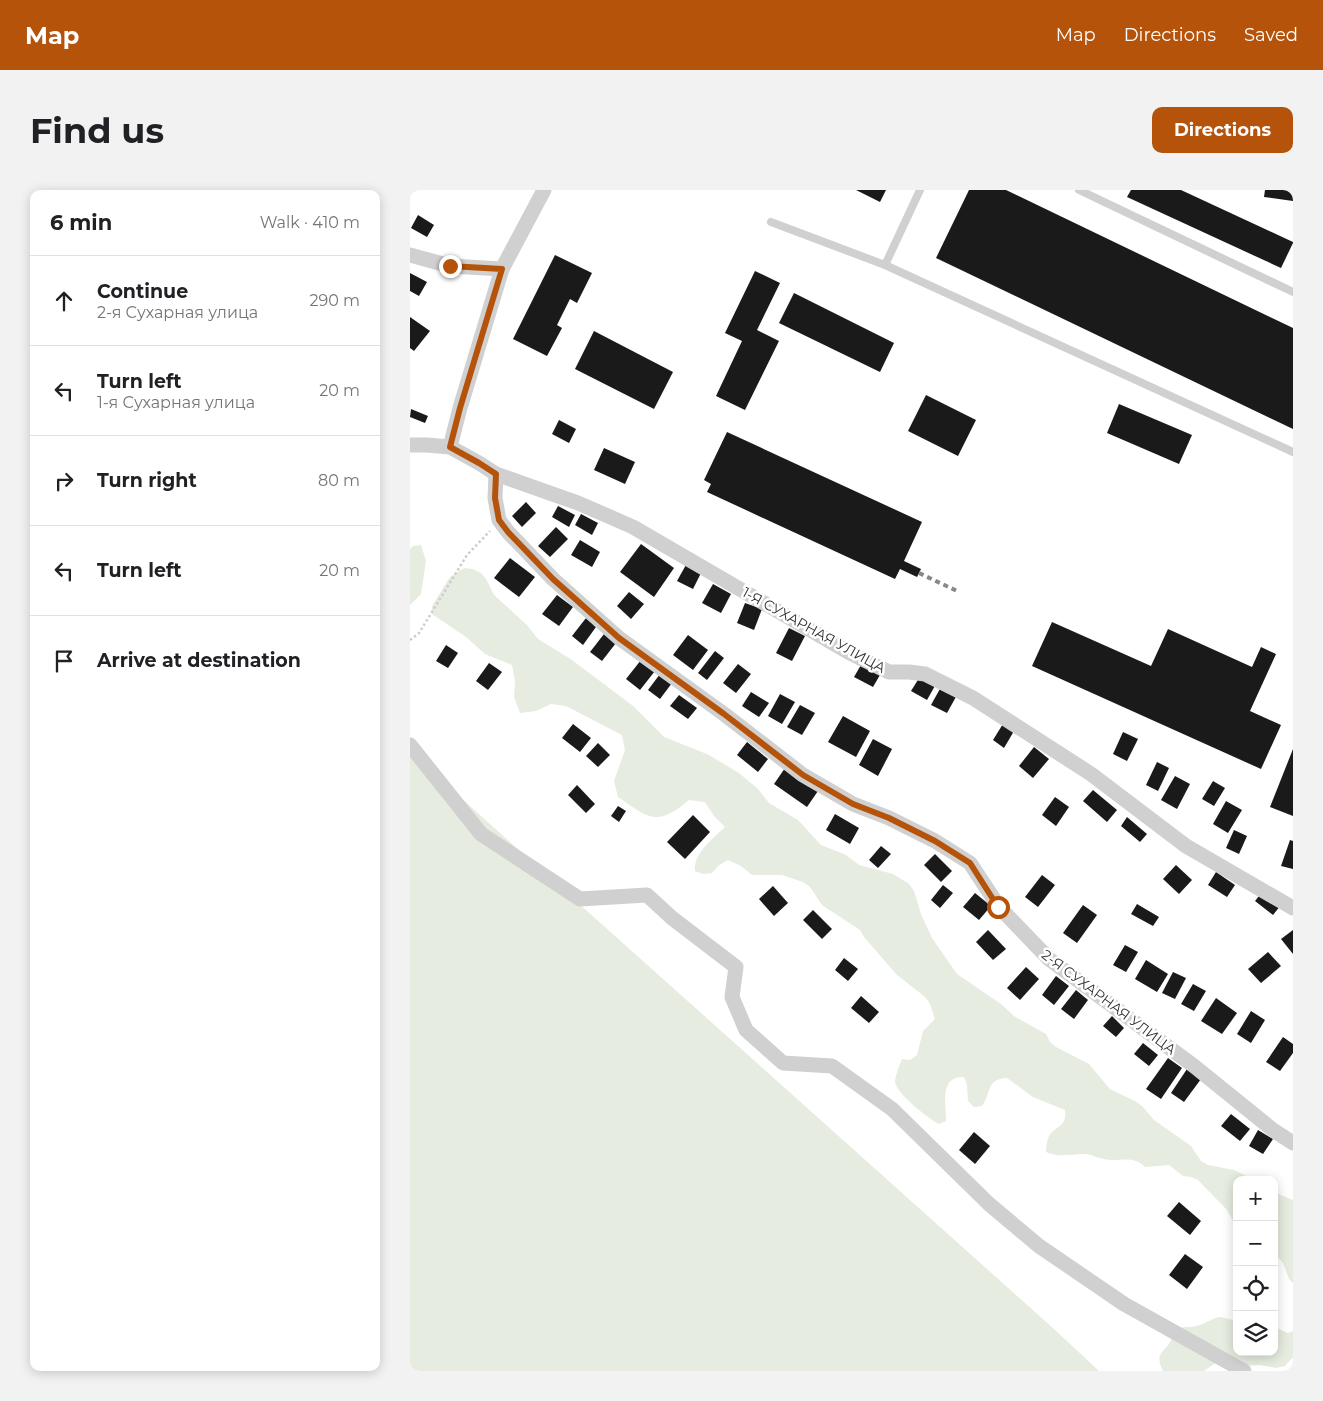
<!DOCTYPE html>
<html lang="en">
<head>
<meta charset="utf-8">
<style>
  body { margin:0; font-family:Montserrat,sans-serif; background:#f2f2f2; color:#202124 }
  .controls { position:absolute; right:15px; bottom:15px; display:grid; overflow:hidden; border-radius:10px; box-shadow:0 2px 12px #0003 }
  .controls button { width:45px; height:45px; display:grid; place-items:center; padding:0; border:0; border-bottom:1px solid #e0e0e0; background:#fff; color:#202124; font:25px sans-serif }
  .stop { position:absolute; width:15px; height:15px; margin:-11px; border:4px solid #b45309; border-radius:50%; background:#fff }
  .stop.end { background:#b45309; border-color:#fff; box-shadow:0 1px 5px #0008 }
  .list { margin:0; padding:0; list-style:none }
  h2 { display:flex; justify-content:space-between; align-items:center; height:65px; margin:0; padding:0 20px; font-size:21px }
  h2 small { font-size:16px; font-weight:400; color:#757577 }
  .list li { display:grid; grid-template-columns:32px 1fr auto; gap:15px; align-items:center; box-sizing:border-box; height:90px; padding:0 20px; border-top:1px solid #e0e0e0 }
  .list b { display:block; font-size:19px; white-space:nowrap }
  .list p { margin:0; font-size:16px; white-space:nowrap; color:#757577 }
  .list em { font-size:16px; font-style:normal; color:#757577 }
  .icon { flex:none; width:28px; height:28px; fill:none; stroke:currentColor; stroke-width:2; stroke-linecap:round; stroke-linejoin:round }
  .map { position:relative; flex:none; width:883px; height:1181px; overflow:hidden; border-radius:10px }
  header { display:flex; align-items:center; gap:30px; box-sizing:border-box; height:70px; padding:0 25px; background:#b45309; color:#fff }
  header strong { font-size:24px }
  nav { display:flex; gap:28px; margin-inline-start:auto; font-size:18px }
  .intro { display:flex; align-items:center; justify-content:space-between; box-sizing:border-box; height:120px; padding:0 30px }
  h1 { margin:0; font-size:35px }
  .button { padding:12px 22px; border-radius:10px; background:#b45309; color:#fff; font-size:18px; font-weight:700 }
  main { display:flex; gap:30px; padding:0 30px }
  aside { flex:1; background:#fff; border-radius:10px; box-shadow:0 2px 12px #0003 }
  .map>svg:first-child { display:block }
  .green { fill:#e6ecdf }
  .building { fill:#1a1a1a }
  .lines { fill:none; stroke-linecap:round; stroke-linejoin:round }
  .path { stroke:#cdcdcd; stroke-width:2.5; stroke-dasharray:2.5 2.5; stroke-linecap:butt }
  .service { stroke:#d0d0d0; stroke-width:8 }
  .minor { stroke:#d0d0d0; stroke-width:15 }
  .rail { stroke:#888; stroke-width:4; stroke-dasharray:5 4; stroke-linecap:butt }
  .route { stroke:#b45309; stroke-width:6 }
  .labels { text-anchor:middle; dominant-baseline:central; stroke-width:5; stroke-linejoin:round; paint-order:stroke }
  .street-label { font-size:14px; fill:#333; stroke:#fff }
</style>
</head>
<body>
<header>
<strong>Map</strong>
<nav><a>Map</a><a>Directions</a><a>Saved</a></nav>
</header>
<div class="intro"><h1>Find us</h1><a class="button">Directions</a></div>
<main>
<aside>
<h2>6 min<small>Walk · 410 m</small></h2>
<ul class="list">
<li><svg class="icon" aria-label="ahead" viewBox="0 0 24 24"><path d="M12 20V5M6 11l6-6 6 6"/></svg><div><b>Continue</b><p>2-я Сухарная улица</p></div><em>290 m</em></li>
<li><svg class="icon" aria-label="left" viewBox="0 0 24 24"><path d="M17 20v-9H6M10 6l-5 5 5 5"/></svg><div><b>Turn left</b><p>1-я Сухарная улица</p></div><em>20 m</em></li>
<li><svg class="icon" aria-label="right" viewBox="0 0 24 24"><path d="M7 20v-9h11M14 6l5 5-5 5"/></svg><div><b>Turn right</b></div><em>80 m</em></li>
<li><svg class="icon" aria-label="left" viewBox="0 0 24 24"><path d="M17 20v-9H6M10 6l-5 5 5 5"/></svg><div><b>Turn left</b></div><em>20 m</em></li>
<li><svg class="icon" aria-label="arrive" viewBox="0 0 24 24"><path d="M6 21V4h12l-3 4 3 4H6"/></svg><div><b>Arrive at destination</b></div></li>
</ul>
</aside>
<div class="map">
<svg width="883" height="1181" viewBox="0 0 883 1181">
  <rect width="100%" height="100%" fill="#fff"/>
  <!-- green -->
  <g class="green">
    <polygon points="11,355 16,371 11,404 0,415 0,359 3,356"/>
    <path d="M54,378l9,1 8,4 5,6 8,16 33,30 11,14 34,21 61,46 31,31 43,17 32,19 19,16 11,14 29,17 23,25 25,10 13,10 34,9 16,10 5,7 7,23 11,24 25,36 44,30 13,12 32,18 4,8 6,5 33,17 21,25 25,12 8,6 11,13 37,26 10,15 7,4 26,5 20,10h-17v48l-10,-18 -29,-30 -7,-3 -8,-1 -14,-11 -24,2c-13,-13 -26,-4 -41,-8 -7,-1 -13,-5 -19,-5 -15,0 -26,4 -39,-2 0,-4 1,-12 3,-16 7,-11 18,-8 16,-26l-32,-13 -26,-19c-21,1 -15,14 -25,28l-8,1 -6,-6 -1,-16 -3,-8c-25,-1 -18,27 -18,44l-7,3c-10,-5 -44,-31 -44,-43 1,-7 4,-15 7,-22l8,1 7,-5 6,-24 12,-12 -5,-15 -5,-7 -29,-23 -32,-37 -4,-7 -38,-25 -12,-18 -7,-5 -21,-7h-30l-11,-9 -13,-6 -9,5 -7,8 -9,1 -8,-3c-2,-18 19,-33 30,-44l-11,-11 -9,-14 -16,-2c-32,27 -39,19 -71,-3l-4,-16 11,-31 -3,-15 -56,-29 -15,-2 -15,7 -16,2 -6,-16 1,-16 -3,-16 -27,-11 -19,-17 -34,-23v-8l18,-29z"/>
    <polygon points="0,565 4,566 644,1139 689,1181 0,1181"/>
    <polygon points="864,1002 883,1010 883,1093 879,1089 873,1073 864,1063"/>
    <path d="M811,1127l16,4v31h37v-25l14,6 5,-2v26l-8,9 -9,2 -16,-3 -17,1 -22,-7 -17,12h-41c-10,-20 3,-18 8,-31 3,-5 3,-9 9,-12 5,-2 11,0 16,-2 10,-2 15,-8 25,-9z"/>
  </g>
  <!-- building -->
  <g class="building">
    <polygon points="446,0 476,0 470,12"/>
    <polygon points="559,0 596,0 883,138 883,239 526,68"/>
    <polygon points="721,0 771,0 883,52 883,53 871,78 717,7"/>
    <polygon points="855,0 883,0 883,11 854,7"/>
    <polygon points="8,25 24,35 17,47 1,38"/>
    <polygon points="145,65 182,83 167,113 160,109 147,135 152,138 137,166 103,149"/>
    <polygon points="345,81 370,93 347,140 369,151 335,220 306,206 332,151 315,143"/>
    <polygon points="0,83 17,92 9,106 0,101"/>
    <polygon points="384,103 484,153 470,182 369,133"/>
    <polygon points="0,127 20,141 4,161 0,158"/>
    <polygon points="184,141 263,182 244,219 165,179"/>
    <polygon points="516,205 566,230 548,266 498,241"/>
    <polygon points="709,214 782,245 769,274 697,243"/>
    <polygon points="1,219 18,226 15,233 0,227"/>
    <polygon points="149,230 166,239 159,253 142,244"/>
    <polygon points="317,242 512,332 494,371 511,379 507,387 490,379 485,389 297,302 301,294 294,290"/>
    <polygon points="194,258 225,272 215,294 184,280"/>
    <polygon points="116,312 126,323 112,337 102,326"/>
    <polygon points="148,316 165,325 159,337 142,327"/>
    <polygon points="171,324 188,333 182,345 165,335"/>
    <polygon points="146,337 158,349 140,367 128,356"/>
    <polygon points="170,350 190,362 182,377 161,365"/>
    <polygon points="231,354 264,378 244,407 210,382"/>
    <polygon points="100,368 125,387 109,407 84,388"/>
    <polygon points="277,373 292,381 283,399 267,391"/>
    <polygon points="303,394 321,404 311,423 292,413"/>
    <polygon points="219,402 234,414 221,429 207,416"/>
    <polygon points="147,405 163,417 149,436 132,424"/>
    <polygon points="335,413 352,419 344,440 327,433"/>
    <polygon points="176,428 186,437 173,455 162,446"/>
    <polygon points="642,432 741,476 758,439 842,477 851,457 866,464 840,521 871,535 851,579 622,476"/>
    <polygon points="379,438 395,446 382,471 366,463"/>
    <polygon points="194,444 206,453 192,471 180,462"/>
    <polygon points="278,445 298,460 283,480 263,465"/>
    <polygon points="36,455 48,463 38,478 26,471"/>
    <polygon points="305,461 314,468 297,490 288,483"/>
    <polygon points="455,468 474,478 463,497 444,487"/>
    <polygon points="231,470 245,481 230,500 216,489"/>
    <polygon points="79,473 92,482 78,500 66,491"/>
    <polygon points="328,474 341,484 326,503 313,493"/>
    <polygon points="250,484 262,493 250,509 238,500"/>
    <polygon points="511,485 526,494 517,510 501,501"/>
    <polygon points="531,497 547,505 537,523 521,515"/>
    <polygon points="341,502 359,513 349,527 332,516"/>
    <polygon points="370,504 385,512 372,534 358,526"/>
    <polygon points="269,505 287,518 278,529 260,516"/>
    <polygon points="390,515 405,523 392,545 377,537"/>
    <polygon points="433,526 460,541 446,567 418,552"/>
    <polygon points="596,529 607,536 594,558 583,550"/>
    <polygon points="163,534 181,548 170,562 152,548"/>
    <polygon points="713,542 728,549 717,571 703,564"/>
    <polygon points="463,549 482,559 468,586 449,575"/>
    <polygon points="337,552 358,569 348,582 327,565"/>
    <polygon points="188,553 200,565 188,577 176,566"/>
    <polygon points="624,557 639,569 623,588 609,576"/>
    <polygon points="883,559 883,626 860,617"/>
    <polygon points="747,572 759,578 748,601 736,595"/>
    <polygon points="375,578 408,601 397,617 364,594"/>
    <polygon points="765,586 780,594 767,619 751,610"/>
    <polygon points="803,591 815,598 804,616 792,609"/>
    <polygon points="167,595 185,614 176,623 158,605"/>
    <polygon points="683,600 707,620 697,632 673,611"/>
    <polygon points="645,607 659,617 646,636 632,625"/>
    <polygon points="816,611 832,620 818,643 803,634"/>
    <polygon points="208,616 216,621 209,632 201,626"/>
    <polygon points="425,624 449,638 440,654 416,640"/>
    <polygon points="283,625 300,642 275,669 257,652"/>
    <polygon points="717,627 737,644 730,652 711,636"/>
    <polygon points="824,640 837,646 829,664 816,658"/>
    <polygon points="880,650 883,651 883,679 871,676"/>
    <polygon points="471,656 481,664 468,678 459,670"/>
    <polygon points="525,664 542,681 531,692 514,675"/>
    <polygon points="766,675 782,690 769,704 753,689"/>
    <polygon points="806,682 825,695 817,707 798,695"/>
    <polygon points="632,685 645,695 628,717 615,707"/>
    <polygon points="533,695 543,703 530,718 521,710"/>
    <polygon points="363,696 378,713 364,726 349,709"/>
    <polygon points="853,701 871,715 863,725 845,711"/>
    <polygon points="565,703 581,716 569,730 553,717"/>
    <polygon points="727,714 749,727 743,736 721,724"/>
    <polygon points="673,715 687,725 667,753 653,743"/>
    <polygon points="403,720 422,739 412,749 393,730"/>
    <polygon points="578,740 596,759 583,770 566,752"/>
    <polygon points="883,740 883,764 871,749"/>
    <polygon points="715,755 728,762 716,782 703,775"/>
    <polygon points="858,762 871,776 851,793 838,779"/>
    <polygon points="434,768 448,779 438,791 425,780"/>
    <polygon points="736,770 758,784 747,802 725,789"/>
    <polygon points="616,777 629,789 610,810 597,798"/>
    <polygon points="763,782 776,788 765,809 752,803"/>
    <polygon points="646,786 659,796 644,815 632,805"/>
    <polygon points="783,794 796,801 784,821 771,814"/>
    <polygon points="666,800 678,810 664,829 651,819"/>
    <polygon points="451,806 469,822 459,833 441,818"/>
    <polygon points="806,808 827,823 812,844 791,831"/>
    <polygon points="841,821 855,830 841,853 827,844"/>
    <polygon points="702,826 714,838 706,847 693,836"/>
    <polygon points="873,847 883,854 883,863 870,881 856,872"/>
    <polygon points="733,853 748,865 739,876 724,864"/>
    <polygon points="758,868 772,878 751,909 736,899"/>
    <polygon points="777,879 791,889 774,912 761,903"/>
    <polygon points="821,924 840,939 830,951 811,936"/>
    <polygon points="848,940 863,949 853,964 839,956"/>
    <polygon points="564,942 580,956 565,974 549,960"/>
    <polygon points="769,1012 791,1031 780,1045 757,1026"/>
    <polygon points="775,1064 793,1077 777,1099 759,1085"/>
  </g>
  <g class="lines">
    <!-- path -->
    <polyline class="path" points="0,450 9,443 57,365 80,341"/>
    <!-- service -->
    <g class="service">
      <polyline points="510,0 475,75 883,262"/>
      <polyline points="669,0 883,102"/>
      <polyline points="361,32 475,75"/>
    </g>
    <!-- minor -->
    <g class="minor">
      <polyline points="0,65 40,76 92,79"/>
      <polyline points="0,255 17,255 40,257 69,273 86,284 168,313 223,337 440,463 479,482 499,482 515,484 563,508 681,584 776,656 883,718"/>
      <polyline points="40,257 50,218 92,79 134,0"/>
      <polyline points="86,284 85,308 89,330 98,342 143,389 209,448 314,524 393,585 443,614 479,628 525,651 560,673 589,717 639,769 784,876 863,940 883,953"/>
      <polyline points="0,555 71,644 170,709 237,705 262,728 326,777 322,807 336,840 373,873 422,876 482,919 579,1014 629,1056 714,1114 834,1181"/>
    </g>
    <!-- rail -->
    <polyline class="rail" points="509,383 547,401"/>
  </g>
  <g class="lines">
    <!-- route -->
    <polyline class="route" points="40,76 92,79 50,218 40,257 69,273 86,284 85,308 89,330 98,342 143,389 209,448 314,524 393,585 443,614 479,628 525,651 560,673 588,717"/>
  </g>
  <g class="labels">
    <!-- street labels -->
    <g class="street-label">
      <text transform="translate(404 440) rotate(29)">1-Я СУХАРНАЯ УЛИЦА</text>
      <text transform="translate(699 812) rotate(37)">2-Я СУХАРНАЯ УЛИЦА</text>
    </g>
  </g>
</svg>
<div class="controls">
<button>+</button>
<button>−</button>
<button><svg class="icon" aria-label="locate" viewBox="0 0 24 24"><circle cx="12" cy="12" r="6"/><path d="M12 2v4M12 18v4M2 12h4M18 12h4"/></svg></button>
<button><svg class="icon" aria-label="layers" viewBox="0 0 24 24"><path d="M12 4l9 5-9 5-9-5zM3 14l9 5 9-5"/></svg></button>
</div>
<div class="stop" style="left:588px;top:717px"></div>
<div class="stop end" style="left:40px;top:76px"></div>
</div>
</main>
</body>
</html>
